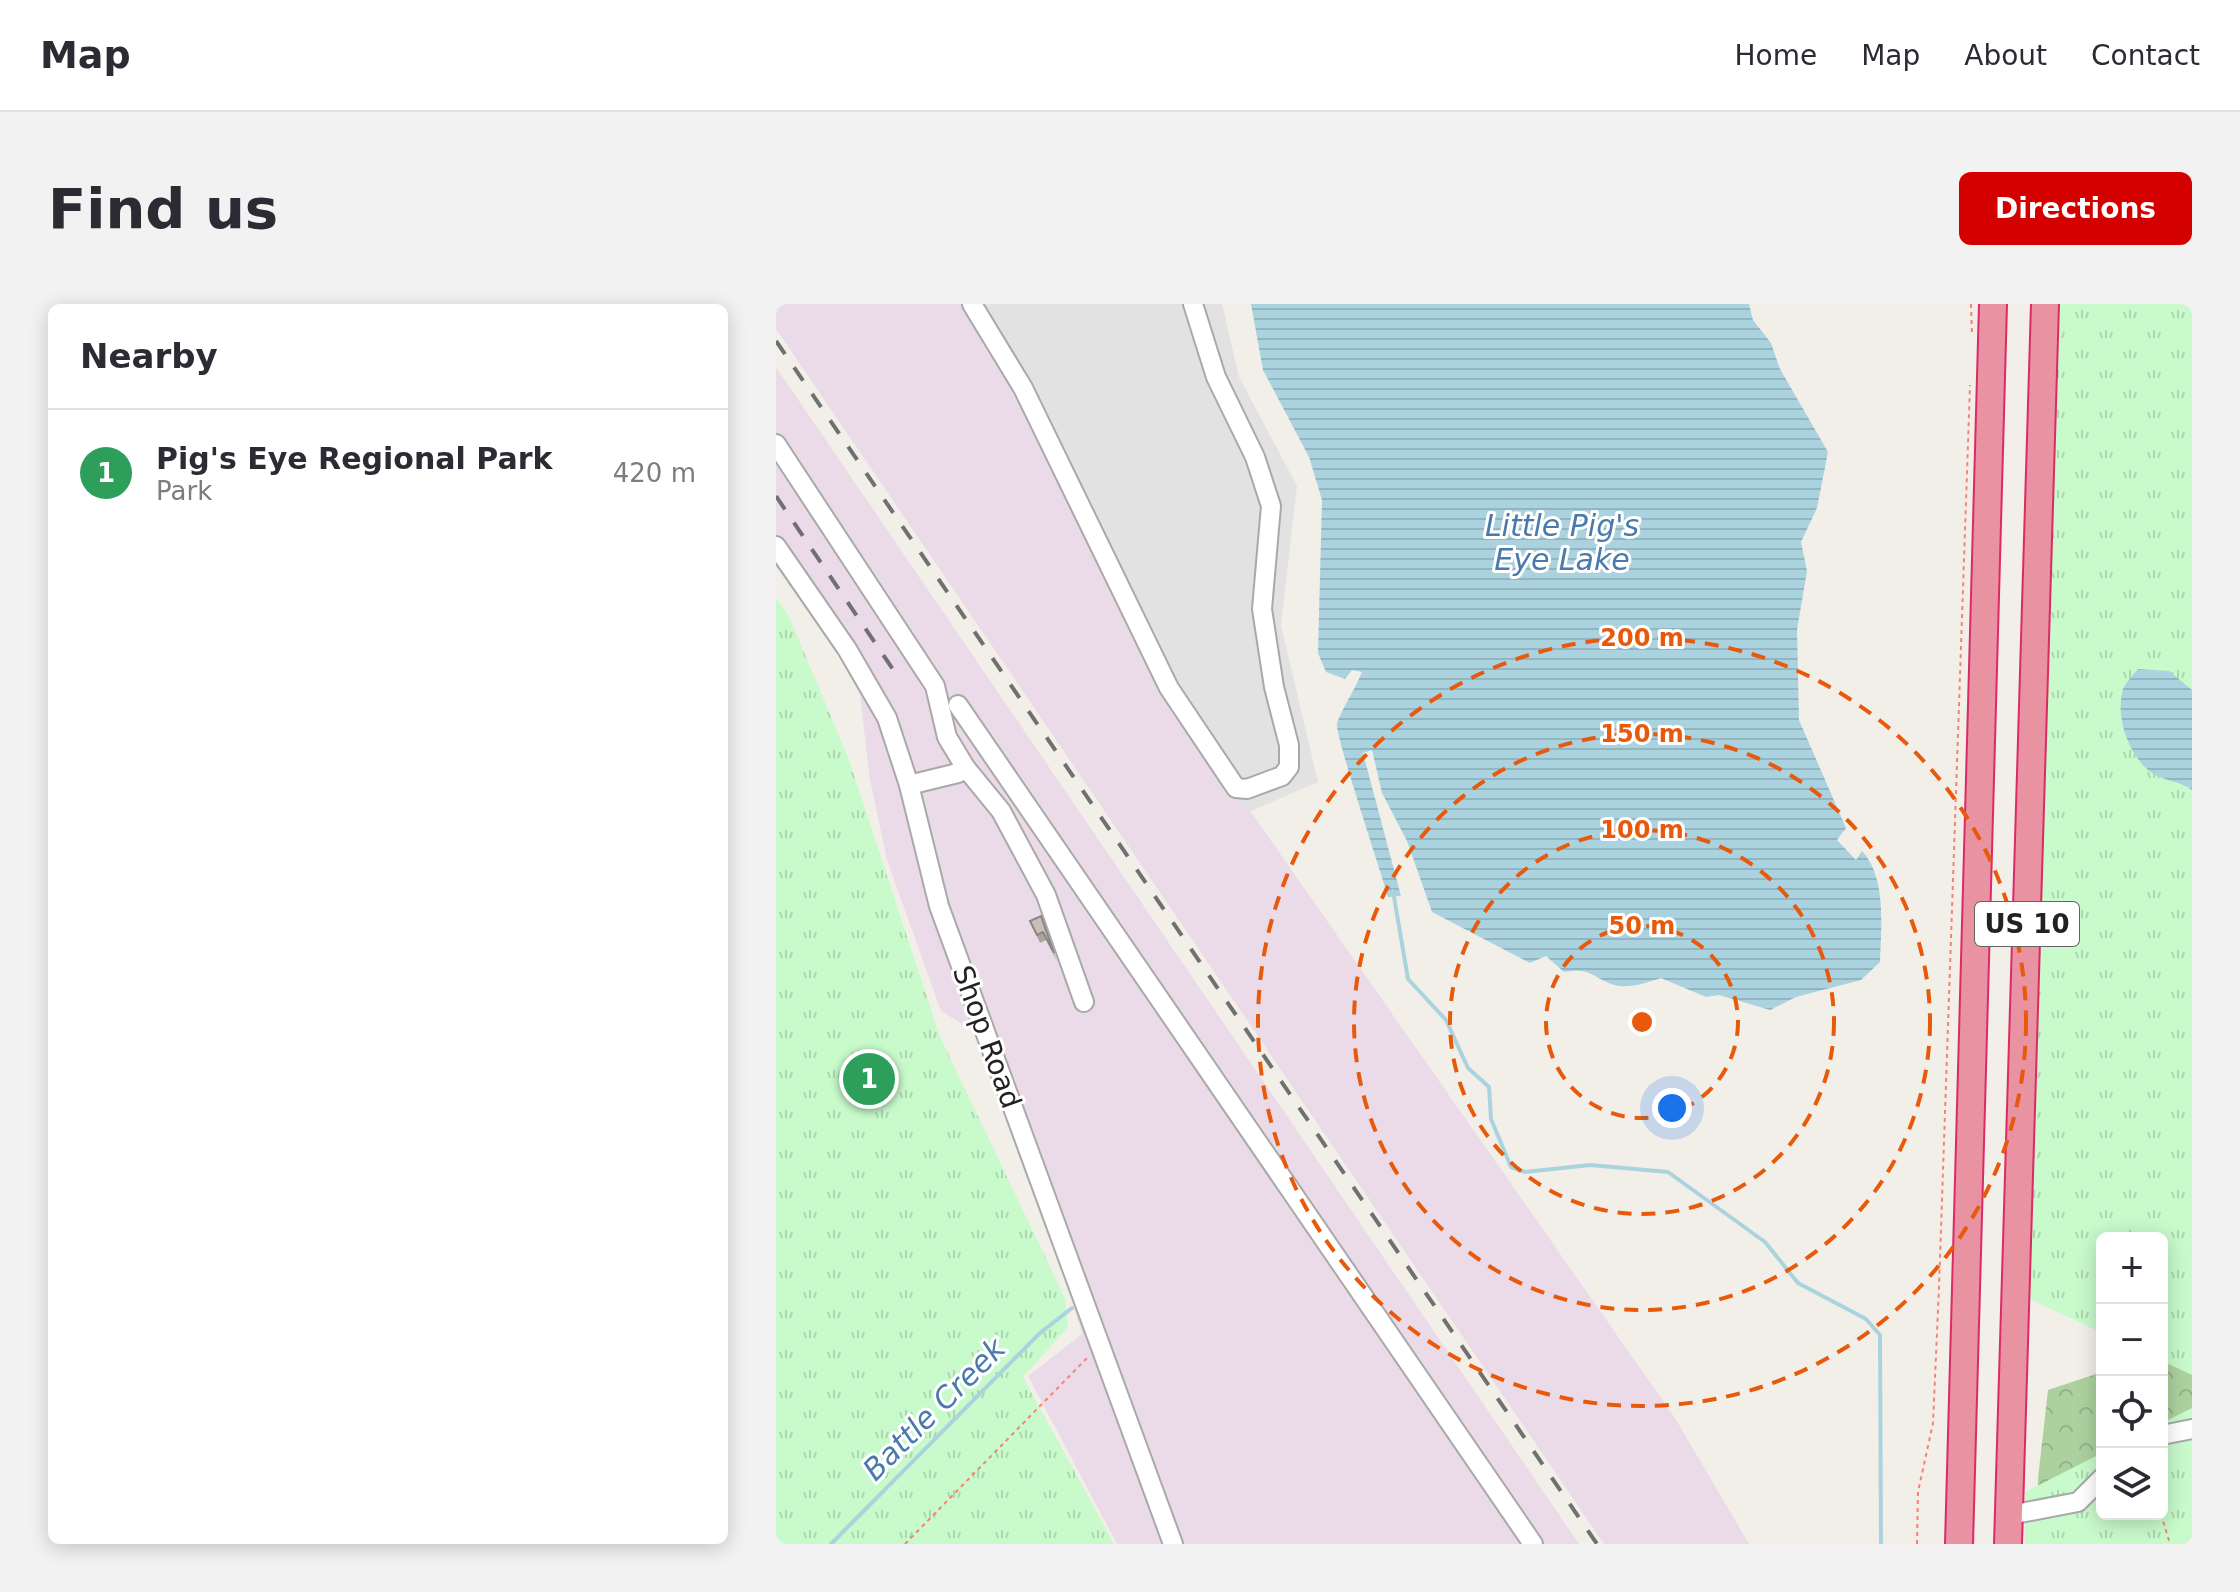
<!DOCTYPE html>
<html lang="en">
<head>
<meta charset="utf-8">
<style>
  body { margin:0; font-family:"DejaVu Sans",sans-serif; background:#f2f2f3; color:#2b2b33 }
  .controls { position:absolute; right:24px; bottom:24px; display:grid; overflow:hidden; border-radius:12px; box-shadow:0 4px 20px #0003 }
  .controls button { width:72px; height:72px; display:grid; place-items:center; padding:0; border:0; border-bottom:2px solid #e1e1e2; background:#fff; color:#2b2b33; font:40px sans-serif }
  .you { position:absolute; left:896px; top:804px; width:28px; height:28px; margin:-20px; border:6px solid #fff; border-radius:50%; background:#1a73e8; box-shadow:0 0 0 12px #1a73e833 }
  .badge { display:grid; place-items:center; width:52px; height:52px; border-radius:50%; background:#d40000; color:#fff; font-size:26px; font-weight:700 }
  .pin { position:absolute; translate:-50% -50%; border:4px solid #fff; box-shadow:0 2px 8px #0006 }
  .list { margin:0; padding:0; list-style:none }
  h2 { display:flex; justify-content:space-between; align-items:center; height:104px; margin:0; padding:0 32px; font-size:34px }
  h2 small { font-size:26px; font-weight:400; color:#7c7c81 }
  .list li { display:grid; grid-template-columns:52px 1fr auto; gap:24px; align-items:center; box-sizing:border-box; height:128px; padding:0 32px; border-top:2px solid #e1e1e2 }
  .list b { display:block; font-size:30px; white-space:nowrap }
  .list p { margin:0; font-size:26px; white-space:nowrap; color:#7c7c81 }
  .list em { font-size:26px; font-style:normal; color:#7c7c81 }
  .icon { flex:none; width:44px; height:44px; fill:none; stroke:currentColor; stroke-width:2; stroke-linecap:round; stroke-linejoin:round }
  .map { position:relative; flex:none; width:1416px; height:1240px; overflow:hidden; border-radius:12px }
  header { display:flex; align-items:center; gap:48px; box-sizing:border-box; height:112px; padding:0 40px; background:#fff; border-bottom:2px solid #e1e1e2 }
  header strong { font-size:38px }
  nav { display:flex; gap:44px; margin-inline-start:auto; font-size:28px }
  .intro { display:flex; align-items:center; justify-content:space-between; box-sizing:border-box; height:192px; padding:0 48px }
  h1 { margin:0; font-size:56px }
  .button { padding:20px 36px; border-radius:12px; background:#d40000; color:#fff; font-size:28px; font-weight:700 }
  main { display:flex; gap:48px; padding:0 48px }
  aside { flex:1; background:#fff; border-radius:12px; box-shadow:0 4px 20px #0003 }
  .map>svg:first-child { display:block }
  .railway { fill:#ebdbe8 }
  .forest { fill:url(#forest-crowns) }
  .park { fill:url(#park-tufts) }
  .parking { fill:#e2e2e2 }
  .water { fill:url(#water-rules) }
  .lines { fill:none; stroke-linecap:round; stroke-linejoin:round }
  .stream { stroke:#aad3df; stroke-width:4 }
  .minor-casing { stroke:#a9a9a9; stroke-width:22 }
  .highway-casing { stroke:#dc2a67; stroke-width:30 }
  .path { stroke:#fa8072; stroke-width:2; stroke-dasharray:4 4; stroke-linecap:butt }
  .minor { stroke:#fff; stroke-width:18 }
  .highway { stroke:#e892a2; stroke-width:26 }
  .rail { stroke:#707070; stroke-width:4; stroke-dasharray:16 16; stroke-linecap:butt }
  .wall { fill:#aba49e }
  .building { fill:#c7bfb8; stroke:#8b8681; stroke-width:2 }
  .ring { fill:none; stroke:#e8590c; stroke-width:4; stroke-dasharray:14 10 }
  .labels { text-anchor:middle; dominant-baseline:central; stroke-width:6; stroke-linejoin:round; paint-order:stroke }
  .shield { fill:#fff; stroke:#646464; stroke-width:2 }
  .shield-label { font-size:26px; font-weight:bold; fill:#222 }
  .street-label { font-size:28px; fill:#222; stroke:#fff }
  .water-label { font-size:30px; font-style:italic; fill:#4a7aab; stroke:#fff }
  .centre { fill:#e8590c; stroke:#fff; stroke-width:4 }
  .ring-label { font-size:24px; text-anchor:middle; font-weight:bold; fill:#e8590c; stroke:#fff; stroke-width:6; stroke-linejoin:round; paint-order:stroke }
</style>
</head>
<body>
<header>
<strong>Map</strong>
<nav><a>Home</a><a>Map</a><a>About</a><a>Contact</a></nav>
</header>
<div class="intro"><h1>Find us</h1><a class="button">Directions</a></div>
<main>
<aside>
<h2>Nearby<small></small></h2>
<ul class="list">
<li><span class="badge" style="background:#2e9e5b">1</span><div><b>Pig's Eye Regional Park</b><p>Park</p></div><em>420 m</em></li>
</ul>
</aside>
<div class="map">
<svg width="1416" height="1240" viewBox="0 0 1416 1240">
  <defs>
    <pattern id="forest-crowns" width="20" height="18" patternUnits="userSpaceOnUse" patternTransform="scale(2)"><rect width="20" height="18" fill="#add19e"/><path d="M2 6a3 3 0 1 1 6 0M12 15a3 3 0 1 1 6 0" fill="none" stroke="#95b388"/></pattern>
    <pattern id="park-tufts" width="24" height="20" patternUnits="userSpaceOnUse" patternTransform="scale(2)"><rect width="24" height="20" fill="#c8facc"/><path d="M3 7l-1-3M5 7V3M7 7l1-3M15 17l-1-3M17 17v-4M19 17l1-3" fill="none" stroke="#acd6af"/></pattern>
    <pattern id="water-rules" width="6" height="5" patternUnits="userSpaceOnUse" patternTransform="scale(2)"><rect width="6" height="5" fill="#aad3df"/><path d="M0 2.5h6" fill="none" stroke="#92b5bf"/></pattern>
  </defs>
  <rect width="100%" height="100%" fill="#f2efe9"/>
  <!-- railway -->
  <g class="railway">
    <polygon points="0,0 188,0 234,72 379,371 899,1114 973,1240 828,1240 0,25"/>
    <polygon points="0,63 803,1240 341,1240 252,1072 306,1030 286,964 203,731 165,707 111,556 94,476 84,391 59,341 0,262"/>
  </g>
  <!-- forest -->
  <polygon class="forest" points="1416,1040 1416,1240 1261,1240 1262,1174 1272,1086 1326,1068 1326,1210 1386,1210 1386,1052"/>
  <!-- park -->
  <g class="park">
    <polygon points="1270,0 1416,0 1416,1071 1386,1057 1386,934 1326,934 1326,1029 1235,986"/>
    <polygon points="0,294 12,310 73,456 164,733 289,994 292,1023 247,1073 338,1240 0,1240"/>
    <polygon points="1416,1104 1416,1240 1249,1240 1249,1188 1326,1149 1326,1210 1386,1210 1386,1119"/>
  </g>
  <!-- parking -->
  <polygon class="parking" points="188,0 446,0 463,73 521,182 505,321 542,478 473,508 379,371 234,72"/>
  <!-- water -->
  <g class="water">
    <path d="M475,0h498l4,16 18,23 9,26 48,83 -11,56 -16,34 6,29 -10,59 2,90 47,108 -9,12 19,20 6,-9c25,27 19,76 18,111l-19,18 -65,17 -26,13 -51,-15 -13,2 -45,-19c-16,5 -33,12 -50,6 -22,-9 -21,-16 -47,-12l-18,-16 -16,7 -98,-51 -25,-71 -25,-48 -10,-43 -9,3 38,143 -13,1c-6,-23 -54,-164 -51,-174 6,-16 18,-34 25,-51l-10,-2 -7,9 -19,-7 -8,-19 4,-153 -13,-43 -46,-87z"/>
    <path d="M1362,365l31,2 23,19v100c-12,-9 -28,-9 -40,-17 -24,-17 -37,-56 -29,-84 3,-7 10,-14 15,-20z"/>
  </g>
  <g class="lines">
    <!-- stream -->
    <g class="stream">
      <polyline points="617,587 632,675 670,716 692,764 713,783 715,815 735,863 749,868 814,861 892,868 989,938 1022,979 1090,1015 1104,1031 1105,1240"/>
      <polyline points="55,1240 264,1029 296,1004"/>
    </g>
    <!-- minor casing -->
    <g class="minor-casing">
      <g id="minor">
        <polyline points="196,0 247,84 393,384 460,484 471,485 506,472 513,463 513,441 498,383 486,305 495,202 479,153 440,73 417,0"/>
        <polyline points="0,140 159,382 171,433 189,463 225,507 270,591 308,698"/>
        <polyline points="0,242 71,345 111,414 133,481 163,602 397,1240"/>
        <polyline points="182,401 757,1240"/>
        <polyline points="133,481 182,469 189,463"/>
        <polyline points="1386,1131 1416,1125"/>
        <polyline points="1234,1211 1302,1198 1326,1174"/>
      </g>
    </g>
    <!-- highway casing -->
    <g class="highway-casing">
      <g id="highway">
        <polyline points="1183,1240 1217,0"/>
        <polyline points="1232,1240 1269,0"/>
      </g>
    </g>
    <!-- path -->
    <g class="path">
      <polyline points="1195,0 1196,31"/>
      <polyline points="1385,1210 1394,1240"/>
      <polyline points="129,1240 313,1052"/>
      <polyline points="1141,1240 1142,1188 1157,1119 1163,983 1194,81"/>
    </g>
    <!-- minor -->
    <use href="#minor" class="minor"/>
    <!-- highway -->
    <use href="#highway" class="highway"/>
    <!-- rail -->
    <g class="rail">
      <polyline points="0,37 821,1240"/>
      <polyline points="0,192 118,367"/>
    </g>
  </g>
  <!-- wall -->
  <polygon class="wall" points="265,612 281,657 270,636 264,639 254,617"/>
  <!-- building -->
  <polygon class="building" points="265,612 278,649 267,628 261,631 254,617"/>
  <!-- distance rings -->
  <g class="ring">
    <circle cx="866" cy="718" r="96"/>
    <circle cx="866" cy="718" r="192"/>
    <circle cx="866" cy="718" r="288"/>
    <circle cx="866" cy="718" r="384"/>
  </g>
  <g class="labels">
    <!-- shield labels -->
    <rect class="shield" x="1199" y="598" width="104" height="44" rx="6"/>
    <g class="shield-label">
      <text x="1251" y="620">US 10</text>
    </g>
    <!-- street labels -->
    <g class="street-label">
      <text transform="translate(211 733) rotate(70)">Shop Road</text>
    </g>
    <!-- water labels -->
    <g class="water-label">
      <text x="786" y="221">Little Pig's<tspan x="786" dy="34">Eye Lake</tspan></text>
      <text transform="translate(158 1105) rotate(-45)">Battle Creek</text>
    </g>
  </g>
  <circle cx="866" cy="718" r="12" class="centre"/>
  <g class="ring-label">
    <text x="866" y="342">200 m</text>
    <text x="866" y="438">150 m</text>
    <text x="866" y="534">100 m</text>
    <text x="866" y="630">50 m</text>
  </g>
</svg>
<div class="controls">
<button>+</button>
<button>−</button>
<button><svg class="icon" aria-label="locate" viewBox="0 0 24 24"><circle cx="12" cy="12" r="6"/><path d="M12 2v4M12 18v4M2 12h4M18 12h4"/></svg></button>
<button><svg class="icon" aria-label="layers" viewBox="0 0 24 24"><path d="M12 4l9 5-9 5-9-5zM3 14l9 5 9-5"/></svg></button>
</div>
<div class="you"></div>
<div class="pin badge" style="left:93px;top:775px;background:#2e9e5b">1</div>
</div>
</main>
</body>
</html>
